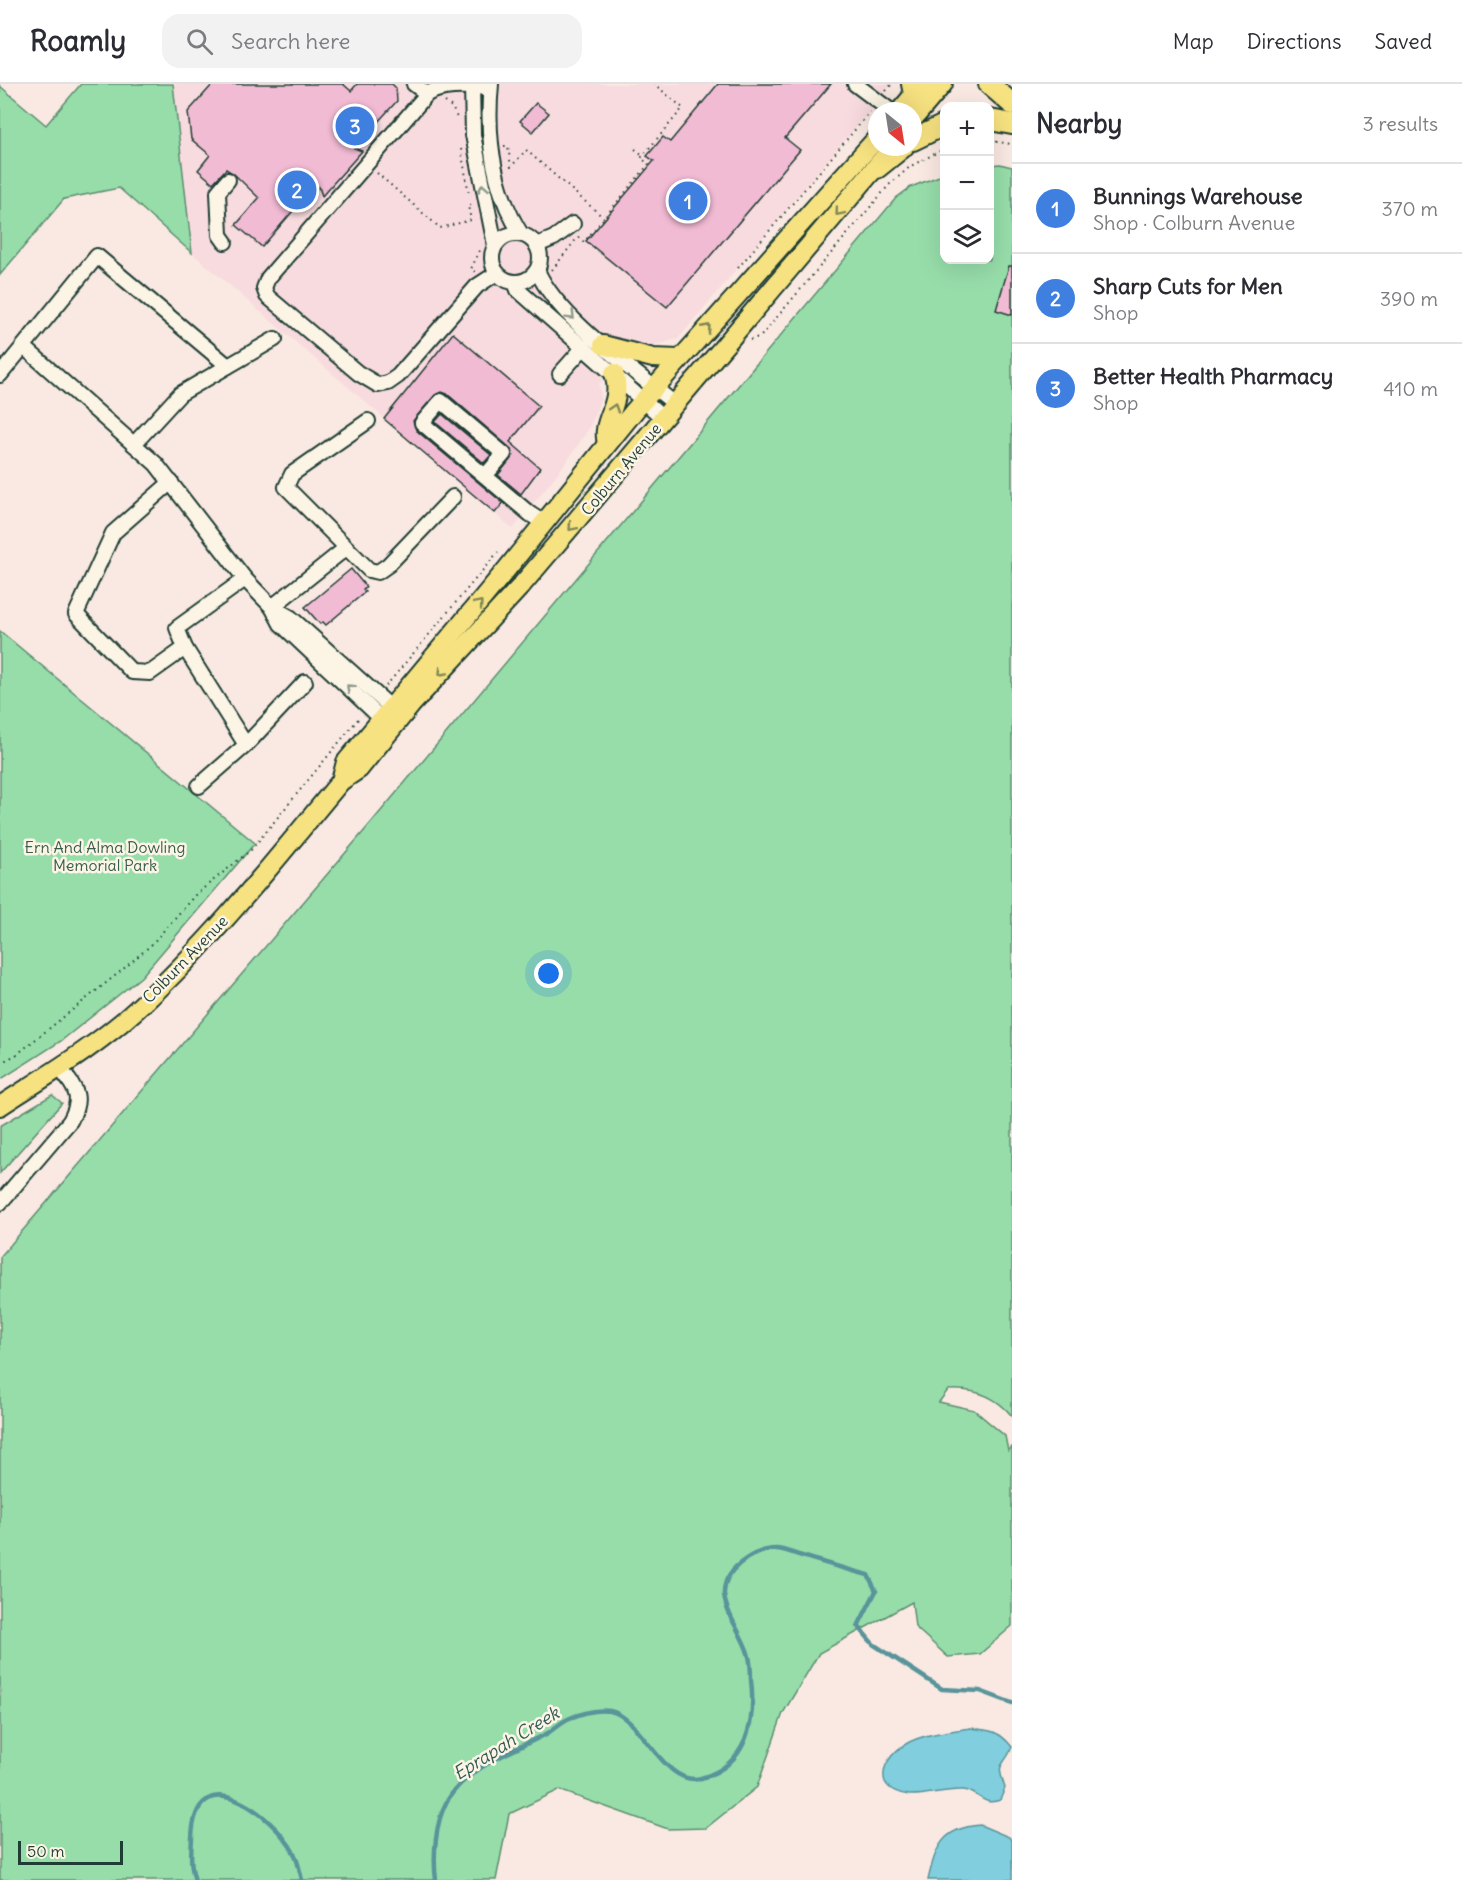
<!DOCTYPE html>
<html lang="en">
<head>
<meta charset="utf-8">
<style>
  body { margin:0; font-family:Delius,sans-serif; background:#f2f2f3; color:#2b2b33 }
  .controls { position:absolute; right:18px; top:18px; display:grid; overflow:hidden; border-radius:12px; box-shadow:0 6px 24px #0002 }
  .controls button { width:54px; height:54px; display:grid; place-items:center; padding:0; border:0; border-bottom:2px solid #e1e1e2; background:#fff; color:#2b2b33; font:30px sans-serif }
  .compass { position:absolute; left:868px; top:18px; width:54px; height:54px; border-radius:50%; background:#fff; box-shadow:0 6px 24px #0002; rotate:150deg }
  .scale { position:absolute; left:18px; bottom:15px; width:105px; box-sizing:border-box; padding-left:6px; border:3px solid #1f3d34; border-top:0; font-size:16px; line-height:21px; white-space:nowrap; color:#1f3d34; -webkit-text-stroke:4px #fcf5e5; paint-order:stroke }
  .you { position:absolute; left:549px; top:890px; width:21px; height:21px; margin:-15px; border:4px solid #fff; border-radius:50%; background:#1a73e8; box-shadow:0 0 0 9px #1a73e833 }
  .badge { display:grid; place-items:center; width:39px; height:39px; border-radius:50%; background:#ea580c; color:#fff; font-size:20px; font-weight:700 }
  .pin { position:absolute; translate:-50% -50%; border:3px solid #fff; box-shadow:0 2px 6px #0006 }
  .list { margin:0; padding:0; list-style:none }
  h2 { display:flex; justify-content:space-between; align-items:center; height:78px; margin:0; padding:0 24px; font-size:26px }
  h2 small { font-size:20px; font-weight:400; color:#7c7c81 }
  .list li { display:grid; grid-template-columns:39px 1fr auto; gap:18px; align-items:center; box-sizing:border-box; height:90px; padding:0 24px; border-top:2px solid #e1e1e2 }
  .list b { display:block; font-size:22px; white-space:nowrap }
  .list p { margin:0; font-size:20px; white-space:nowrap; color:#7c7c81 }
  .list em { font-size:20px; font-style:normal; color:#7c7c81 }
  .icon { flex:none; width:33px; height:33px; fill:none; stroke:currentColor; stroke-width:2; stroke-linecap:round; stroke-linejoin:round }
  .map { position:relative; flex:none; width:1012px; height:1796px; overflow:hidden }
  header { display:flex; align-items:center; gap:36px; box-sizing:border-box; height:84px; padding:0 30px; background:#fff; border-bottom:2px solid #e1e1e2 }
  header strong { font-size:28px }
  nav { display:flex; gap:33px; margin-inline-start:auto; font-size:21px }
  .search { width:420px; height:54px; background:#f2f2f3; display:flex; align-items:center; gap:15px; box-sizing:border-box; padding:0 21px; border-radius:18px; color:#7c7c81; font-size:22px }
  main { display:flex }
  aside { flex:1; background:#fff }
  .map>svg:first-child { display:block }
  .built { fill:#f8dbde }
  .green { fill:#97ddaa; stroke:#5b8d6f; stroke-width:1.5 }
  .water { fill:#80cede; stroke:#59949a; stroke-width:1.5 }
  .lines { fill:none; stroke-linecap:round; stroke-linejoin:round }
  .stream { stroke:#59949a; stroke-width:4.5 }
  .building { fill:#f2bbd4; stroke:#1f3d34; stroke-width:1.5 }
  .minor-casing { stroke:#1f3d34; stroke-width:18 }
  .major-casing { stroke:#1f3d34; stroke-width:22 }
  .highway-casing { stroke:#1f3d34; stroke-width:24 }
  .path { stroke:#1f3d34; stroke-width:2; stroke-dasharray:1.5 4.5; stroke-linecap:butt }
  .minor { stroke:#fcf5e5; stroke-width:14 }
  .major { stroke:#f7e281; stroke-width:18 }
  .highway { stroke:#f7e281; stroke-width:20 }
  .oneway { stroke:#8e998c }
  .oneway2 { stroke:#808757 }
  .labels { text-anchor:middle; dominant-baseline:central; stroke-width:5; stroke-linejoin:round; paint-order:stroke }
  .street-label { font-size:16px; fill:#1f3d34; stroke:#fcf5e5 }
  .park-label { font-size:16px; fill:#375d4c; stroke:#fcf5e5 }
  .water-label { font-size:18px; font-style:italic; fill:#325a56; stroke:#fcf5e5 }
</style>
</head>
<body>
<header>
<strong>Roamly</strong>
<div class="search"><svg class="icon" aria-label="search" viewBox="0 0 24 24"><circle cx="10" cy="10" r="6"/><path d="M15 15l6 6"/></svg>Search here</div>
<nav><a>Map</a><a>Directions</a><a>Saved</a></nav>
</header>
<main>
<div class="map">
<svg width="1012" height="1796" viewBox="0 0 1012 1796">
  <rect width="100%" height="100%" fill="#fae9e2"/>
  <filter id="ink" filterUnits="userSpaceOnUse"><feTurbulence type="fractalNoise" baseFrequency=".0167" numOctaves="2"/><feDisplacementMap in="SourceGraphic" scale="12" xChannelSelector="R" yChannelSelector="G"/><feConvolveMatrix kernelMatrix="1 2 1 2 8 2 1 2 1" color-interpolation-filters="sRGB"/></filter>
  <g filter="url(#ink)">
    <!-- built -->
    <polygon class="built" points="173,0 892,0 678,255 653,262 636,258 599,300 601,314 590,343 565,380 513,445 192,169"/>
    <!-- green -->
    <g class="green">
      <polygon points="81,0 173,0 192,169 119,104 64,115 0,191 0,2 46,41"/>
      <path d="M1000,80l12,3v1249c-17,-21 -38,-28 -64,-26l-9,12 35,8 31,26 3,15 4,-4v179l-32,28 -32,3 -33,-30 -3,-25 -93,51 -36,60 -26,74 -51,41 -38,1 -109,-39 -50,24 -13,66h-496v-623l365,-427 531,-632 15,-11 33,-13v86h46v-95z"/>
      <polygon points="0,547 255,759 141,893 61,957 0,996"/>
      <polygon points="52,1011 62,1019 0,1089 0,1042"/>
    </g>
    <!-- water -->
    <g class="water">
      <path d="M970,1644c20,2 30,3 42,19 -9,24 -17,11 -7,41l-5,12c-18,7 -21,-9 -37,-10 -18,-1 -37,6 -54,5 -9,-1 -20,-5 -24,-13 -2,-5 -1,-13 1,-17 15,-31 55,-32 84,-37z"/>
      <path d="M980,1741l29,12 3,4v39h-84c8,-34 14,-52 52,-55z"/>
    </g>
    <g class="lines">
      <!-- stream -->
      <g class="stream">
        <path d="M195,1796c-5,-13 -4,-27 -3,-42 3,-82 81,-24 102,15 4,8 6,19 8,27"/>
        <path d="M436,1796c-3,-23 -1,-58 11,-79 20,-35 68,-50 101,-68 7,-5 14,-12 22,-15 12,-5 28,-9 40,-7 32,6 54,77 91,67 46,-13 55,-56 50,-98 0,-9 0,-19 -3,-27 -10,-31 -43,-60 -9,-89 11,-9 23,-15 37,-15 8,0 18,5 26,7 22,7 44,13 66,19l8,16 -18,35 15,18 69,45 38,2 32,12"/>
      </g>
    </g>
    <!-- building -->
    <g class="building">
      <polygon points="213,0 343,0 351,7 357,0 392,0 396,4 397,17 354,64 362,67 322,112 319,103 308,115 305,113 262,163 236,141 259,114 234,90 226,85 213,99 198,86 210,71 191,55 188,28"/>
      <polygon points="718,0 831,0 785,54 800,66 667,223 586,157 654,77 647,72 663,53 670,58"/>
      <polygon points="536,19 549,29 533,48 520,37"/>
      <polygon points="1009,182 1012,182 1012,231 996,226"/>
      <polygon points="453,249 539,322 510,358 540,384 521,410 498,391 513,372 510,364 447,310 442,308 435,311 413,337 416,346 503,419 495,429 384,335"/>
      <polygon points="442,330 491,371 484,379 435,338"/>
      <polygon points="351,485 366,503 363,505 365,508 326,541 323,538 320,540 305,523"/>
    </g>
    <g class="lines">
      <!-- minor casing -->
      <g class="minor-casing">
        <g id="minor">
          <polyline points="414,0 427,10"/>
          <polyline points="472,0 473,51 495,161"/>
          <path d="M491,0c-5,53 1,104 30,150"/>
          <polyline points="855,0 891,27"/>
          <path d="M490,4c-21,-1 -45,-4 -63,6l-159,184 -4,10 3,8 91,77 20,12 10,-2 10,-7 79,-90 20,-13"/>
          <circle cx="516" cy="174" r="24"/>
          <polyline points="225,158 220,151 218,108 228,96"/>
          <polyline points="537,161 554,154 573,140"/>
          <path d="M537,186c20,48 98,101 139,135"/>
          <polyline points="515,198 518,206 664,335"/>
          <polyline points="24,263 156,380 245,495 272,523 281,540 387,640"/>
          <polyline points="560,290 584,263"/>
          <polyline points="0,291 97,172 228,282"/>
          <polyline points="368,337 292,390 286,403 369,486 378,488 388,481 453,413"/>
          <polyline points="134,360 180,310 275,255"/>
          <polyline points="485,392 504,370 441,317 422,339 530,430 544,439"/>
          <polyline points="171,398 113,449 76,530 132,588 150,589 185,564"/>
          <polyline points="245,495 177,544 185,564 246,661"/>
          <polyline points="272,523 290,533 398,630"/>
          <polyline points="272,523 346,464"/>
          <polyline points="199,702 246,661 305,598"/>
          <path d="M0,1119l70,-82c14,-25 5,-33 -11,-54"/>
        </g>
      </g>
      <!-- major casing -->
      <g class="major-casing">
        <g id="major">
          <polyline points="900,27 923,0"/>
          <polyline points="913,35 943,0"/>
          <polyline points="603,261 653,274 679,275"/>
          <path d="M607,359c-7,-24 17,-38 7,-70"/>
          <polyline points="341,697 346,678 506,486 635,326 877,54"/>
          <path d="M0,1022c46,-30 97,-60 137,-97 76,-69 139,-150 204,-228l18,-12 52,-64 109,-118 365,-431"/>
        </g>
      </g>
      <!-- highway casing -->
      <g class="highway-casing">
        <g id="highway">
          <polyline points="912,0 914,10"/>
          <polyline points="989,0 1012,20"/>
          <polyline points="990,36 1012,40"/>
          <polyline points="913,56 944,41"/>
          <polyline points="877,84 903,63"/>
        </g>
      </g>
      <!-- path -->
      <g class="path">
        <polyline points="886,7 892,0"/>
        <polyline points="445,18 452,23 458,36"/>
        <polyline points="990,57 1012,60"/>
        <polyline points="504,62 508,62 511,83 526,66 604,134"/>
        <polyline points="461,65 469,110"/>
        <polyline points="635,65 643,71"/>
        <polyline points="377,89 440,144 471,136 468,122 473,120"/>
        <polyline points="738,184 870,28"/>
        <polyline points="552,186 578,153 584,158 649,80 641,74 683,24 654,0"/>
        <polyline points="475,188 471,185 481,164"/>
        <polyline points="750,256 761,252 889,101 911,82 944,65"/>
        <polyline points="386,602 498,468"/>
        <polyline points="0,979 16,971 121,887 151,861 195,811 251,766 359,634"/>
      </g>
      <!-- minor -->
      <use href="#minor" class="minor"/>
      <!-- major -->
      <use href="#major" class="major"/>
      <!-- highway -->
      <use href="#highway" class="highway"/>
    </g>
    <!-- one-way arrows -->
    <defs><path id="oneway-chevron" d="M-2-3.5L2.5 0L-2 3.5" fill="none" stroke-width="1.6" stroke-linecap="round" stroke-linejoin="round" transform="scale(1.5)"/></defs>
    <g class="oneway">
      <use href="#oneway-chevron" transform="translate(483 104) rotate(-100)"/>
      <use href="#oneway-chevron" transform="translate(571 232) rotate(45)"/>
      <use href="#oneway-chevron" transform="translate(350 604) rotate(-137)"/>
    </g>
    <g class="oneway2">
      <use href="#oneway-chevron" transform="translate(839 128) rotate(130)"/>
      <use href="#oneway-chevron" transform="translate(707 244) rotate(-48)"/>
      <use href="#oneway-chevron" transform="translate(614 324) rotate(-72)"/>
      <use href="#oneway-chevron" transform="translate(572 443) rotate(131)"/>
      <use href="#oneway-chevron" transform="translate(479 520) rotate(-50)"/>
      <use href="#oneway-chevron" transform="translate(442 588) rotate(133)"/>
    </g>
  </g>
  <g class="labels">
    <!-- street labels -->
    <g class="street-label">
      <text transform="translate(621 385) rotate(-50)">Colburn Avenue</text>
      <text transform="translate(185 875) rotate(-46)">Colburn Avenue</text>
    </g>
    <!-- park labels -->
    <g class="park-label">
      <text x="105" y="763">Ern And Alma Dowling<tspan x="105" dy="18">Memorial Park</tspan></text>
    </g>
    <!-- water labels -->
    <g class="water-label">
      <text transform="translate(506 1659) rotate(-32)">Eprapah Creek</text>
    </g>
  </g>
</svg>
<div class="controls">
<button>+</button>
<button>−</button>
<button><svg class="icon" aria-label="layers" viewBox="0 0 24 24"><path d="M12 4l9 5-9 5-9-5zM3 14l9 5 9-5"/></svg></button>
</div>
<svg class="compass" viewBox="-18 -18 36 36"><path d="M0-13l5 13h-10z" fill="#e53935"/><path d="M0 13l5-13h-10z" fill="#7c7c81"/></svg>
<div class="scale">50 m</div>
<div class="you"></div>
<div class="pin badge" style="left:688px;top:117px;background:#3f7fe0">1</div>
<div class="pin badge" style="left:297px;top:106px;background:#3f7fe0">2</div>
<div class="pin badge" style="left:355px;top:42px;background:#3f7fe0">3</div>
</div>
<aside>
<h2>Nearby<small>3 results</small></h2>
<ul class="list">
<li><span class="badge" style="background:#3f7fe0">1</span><div><b>Bunnings Warehouse</b><p>Shop · Colburn Avenue</p></div><em>370 m</em></li>
<li><span class="badge" style="background:#3f7fe0">2</span><div><b>Sharp Cuts for Men</b><p>Shop</p></div><em>390 m</em></li>
<li><span class="badge" style="background:#3f7fe0">3</span><div><b>Better Health Pharmacy</b><p>Shop</p></div><em>410 m</em></li>
</ul>
</aside>
</main>
</body>
</html>
